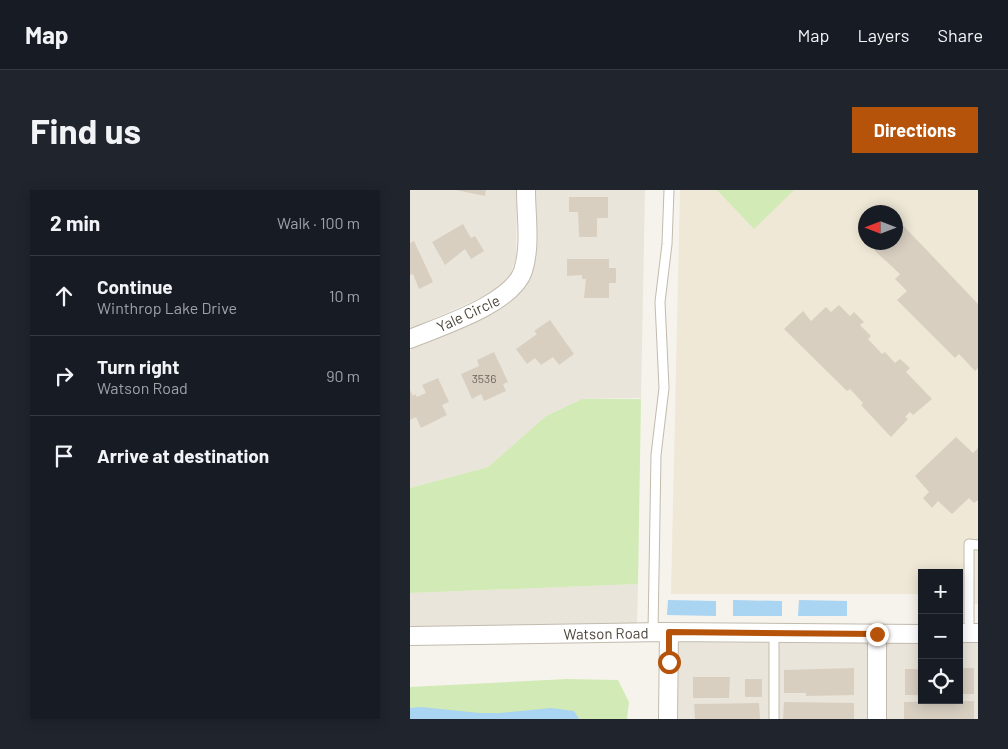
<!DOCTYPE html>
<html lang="en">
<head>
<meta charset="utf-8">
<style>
  body { margin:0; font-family:Barlow,sans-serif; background:#20242c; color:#f1f3f6 }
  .controls { position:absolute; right:15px; bottom:15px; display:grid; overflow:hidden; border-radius:0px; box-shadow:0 2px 12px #0003 }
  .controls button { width:45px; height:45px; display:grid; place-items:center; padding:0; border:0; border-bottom:1px solid #363941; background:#171b24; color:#f1f3f6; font:25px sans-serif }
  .compass { position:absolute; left:448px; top:15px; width:45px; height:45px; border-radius:50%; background:#171b24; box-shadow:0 2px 12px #0003; rotate:270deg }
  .stop { position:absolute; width:15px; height:15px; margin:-11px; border:4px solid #b45309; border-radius:50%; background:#fff }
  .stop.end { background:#b45309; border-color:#fff; box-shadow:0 1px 5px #0008 }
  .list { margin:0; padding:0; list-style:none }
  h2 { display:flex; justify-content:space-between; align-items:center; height:65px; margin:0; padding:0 20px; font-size:21px }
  h2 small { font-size:16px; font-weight:400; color:#9ea1a6 }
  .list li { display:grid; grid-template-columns:32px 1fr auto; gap:15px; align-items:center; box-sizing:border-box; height:80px; padding:0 20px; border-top:1px solid #363941 }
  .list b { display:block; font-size:19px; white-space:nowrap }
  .list p { margin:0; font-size:16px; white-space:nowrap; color:#9ea1a6 }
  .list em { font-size:16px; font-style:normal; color:#9ea1a6 }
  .icon { flex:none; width:28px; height:28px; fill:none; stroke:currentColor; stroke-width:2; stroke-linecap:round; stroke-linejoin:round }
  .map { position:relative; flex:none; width:568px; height:529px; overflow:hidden; border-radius:0px }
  header { display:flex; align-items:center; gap:30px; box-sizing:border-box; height:70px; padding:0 25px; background:#171b24; border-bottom:1px solid #363941 }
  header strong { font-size:24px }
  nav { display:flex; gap:28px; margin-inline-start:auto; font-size:18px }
  .intro { display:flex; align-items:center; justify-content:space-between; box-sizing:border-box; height:120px; padding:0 30px }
  h1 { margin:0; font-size:35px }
  .button { padding:12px 22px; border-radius:0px; background:#b45309; color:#fff; font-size:18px; font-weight:700 }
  main { display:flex; gap:30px; padding:0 30px }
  aside { flex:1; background:#171b24; border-radius:0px; box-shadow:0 2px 12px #0003 }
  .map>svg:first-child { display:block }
  .residential { fill:#eae5da }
  .education { fill:#efe8d6; fill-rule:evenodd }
  .green { fill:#d2eab5 }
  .water { fill:#a9d4f2 }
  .building { fill:#d8cfc1 }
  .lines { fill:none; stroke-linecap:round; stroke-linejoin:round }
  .service-casing { stroke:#c2bbae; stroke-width:11 }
  .minor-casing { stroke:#c2bbae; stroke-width:20 }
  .service { stroke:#fff; stroke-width:9 }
  .minor { stroke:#fff; stroke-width:18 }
  .route { stroke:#b45309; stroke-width:6 }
  .labels { text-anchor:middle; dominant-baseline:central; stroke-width:4; stroke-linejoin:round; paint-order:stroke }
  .number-label { font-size:12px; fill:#6e675b }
  .street-label { font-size:15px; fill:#4b4439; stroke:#fff }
</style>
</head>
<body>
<header>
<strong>Map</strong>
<nav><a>Map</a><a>Layers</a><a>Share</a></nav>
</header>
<div class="intro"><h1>Find us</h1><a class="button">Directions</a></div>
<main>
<aside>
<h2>2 min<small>Walk · 100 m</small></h2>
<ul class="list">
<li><svg class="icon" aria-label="ahead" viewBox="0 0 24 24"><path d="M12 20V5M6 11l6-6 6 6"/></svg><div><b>Continue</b><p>Winthrop Lake Drive</p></div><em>10 m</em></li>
<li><svg class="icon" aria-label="right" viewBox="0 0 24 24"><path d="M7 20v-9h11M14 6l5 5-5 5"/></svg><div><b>Turn right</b><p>Watson Road</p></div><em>90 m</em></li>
<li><svg class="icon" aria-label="arrive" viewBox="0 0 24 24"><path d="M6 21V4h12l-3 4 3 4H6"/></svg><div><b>Arrive at destination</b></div></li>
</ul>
</aside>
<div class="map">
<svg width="568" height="529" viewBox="0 0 568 529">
  <rect width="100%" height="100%" fill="#f6f3ec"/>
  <!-- residential -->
  <g class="residential">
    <polygon points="0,0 107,0 106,68 99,88 86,101 0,139"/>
    <polygon points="126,0 235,0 231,208 172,209 136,226 78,277 0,298 0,158 97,115 115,97 121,85 124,71"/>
    <polygon points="228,394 227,434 0,438 0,403"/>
    <polygon points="268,452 457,453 457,529 267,529"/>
    <polygon points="476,453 512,453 512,510 549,510 549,453 568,453 568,529 476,529"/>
  </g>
  <!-- education -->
  <path class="education" d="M270,0h298v414h-19v-31h-37v21h-251zM456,22h30v30h-30z"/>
  <!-- green -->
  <g class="green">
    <polygon points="307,0 384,0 344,39"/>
    <polygon points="172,209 231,209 228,394 0,403 0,298 78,277 136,226"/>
    <polygon points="157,489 208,490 219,512 217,529 0,529 0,497"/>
  </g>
  <!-- water -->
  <g class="water">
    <polygon points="258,410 306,411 306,426 257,425"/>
    <polygon points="323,410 372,411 372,426 323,426"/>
    <polygon points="389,410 437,411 437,426 388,426"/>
    <polygon points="11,517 70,523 90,523 141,518 164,521 169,529 0,529 0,518"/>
  </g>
  <!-- building -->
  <g class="building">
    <polygon points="46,0 76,0 75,6"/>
    <polygon points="159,7 198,7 198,28 187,28 187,47 169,47 168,22 159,22"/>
    <polygon points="486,28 568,114 568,178 565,181 549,164 545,168 487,110 497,101 485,89 490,84 464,60 471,52 486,52"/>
    <polygon points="53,34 61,48 65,46 74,61 61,69 55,59 35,75 22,52"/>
    <polygon points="4,51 23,92 9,99 3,84 0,85 0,53"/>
    <polygon points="157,69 199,69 199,78 206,78 206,93 199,93 199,108 174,108 176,89 172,89 172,85 157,86"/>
    <polygon points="429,115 440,126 444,122 454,132 450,135 461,146 458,149 472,164 475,162 485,173 490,169 500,178 496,182 522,209 503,225 500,222 495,227 498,229 481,247 451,215 453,213 440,199 437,201 374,139 393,121 401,131 416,117 421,122"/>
    <polygon points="140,130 164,164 149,175 143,167 131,175 125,168 117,174 106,159 127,144 124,141"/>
    <polygon points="84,162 98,192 93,194 96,201 74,211 71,204 62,209 51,184 69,176 67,170"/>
    <polygon points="28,188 39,212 32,215 37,225 11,238 6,227 0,230 0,200 3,206 5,204 7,207 16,203 12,195"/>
    <polygon points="546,247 563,263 568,258 568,310 564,313 559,308 542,324 528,311 522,318 513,308 519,302 505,286"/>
    <polygon points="444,478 444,505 396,506 396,503 374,503 374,480"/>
    <rect x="549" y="478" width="15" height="26"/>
    <rect x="495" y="479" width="17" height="26"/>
    <polygon points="283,487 320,487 319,508 283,508"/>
    <rect x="335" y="489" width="17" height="18"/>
    <polygon points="564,511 564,529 494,529 494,512"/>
    <polygon points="374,512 444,513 444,529 373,529"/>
    <polygon points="349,513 350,529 285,529 284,514"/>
  </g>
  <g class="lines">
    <!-- service casing -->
    <g class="service-casing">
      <g id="service">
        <polyline points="243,442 246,265 254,198 250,112 257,54 259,0"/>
        <polyline points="364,443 364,529"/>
        <polyline points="559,443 559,354 568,355"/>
      </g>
    </g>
    <!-- minor casing -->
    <g class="minor-casing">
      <g id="minor">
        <path d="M0,149c31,-13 102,-35 113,-68 8,-25 3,-55 3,-81"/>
        <polyline points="549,443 568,443"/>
        <polyline points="0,446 253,442 512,444"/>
        <polyline points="258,529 259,442"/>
        <polyline points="467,529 467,444"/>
      </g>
    </g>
    <!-- service -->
    <use href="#service" class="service"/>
    <!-- minor -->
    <use href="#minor" class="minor"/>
  </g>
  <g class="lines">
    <!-- route -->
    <polyline class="route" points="259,472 259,442 467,444"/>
  </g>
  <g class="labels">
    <!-- number labels -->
    <g class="number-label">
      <text x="74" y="188">3536</text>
    </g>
    <!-- street labels -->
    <g class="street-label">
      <text transform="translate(58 123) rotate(-25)">Yale Circle</text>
      <text transform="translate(196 443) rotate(-1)">Watson Road</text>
    </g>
  </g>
</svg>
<div class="controls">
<button>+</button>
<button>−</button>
<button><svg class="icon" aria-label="locate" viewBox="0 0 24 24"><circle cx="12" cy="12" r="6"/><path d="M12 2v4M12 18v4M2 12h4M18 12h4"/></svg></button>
</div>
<svg class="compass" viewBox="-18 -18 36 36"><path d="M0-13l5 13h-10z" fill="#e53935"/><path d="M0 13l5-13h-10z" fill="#9ea1a6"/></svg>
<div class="stop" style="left:259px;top:472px"></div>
<div class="stop end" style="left:467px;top:444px"></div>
</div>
</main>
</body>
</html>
